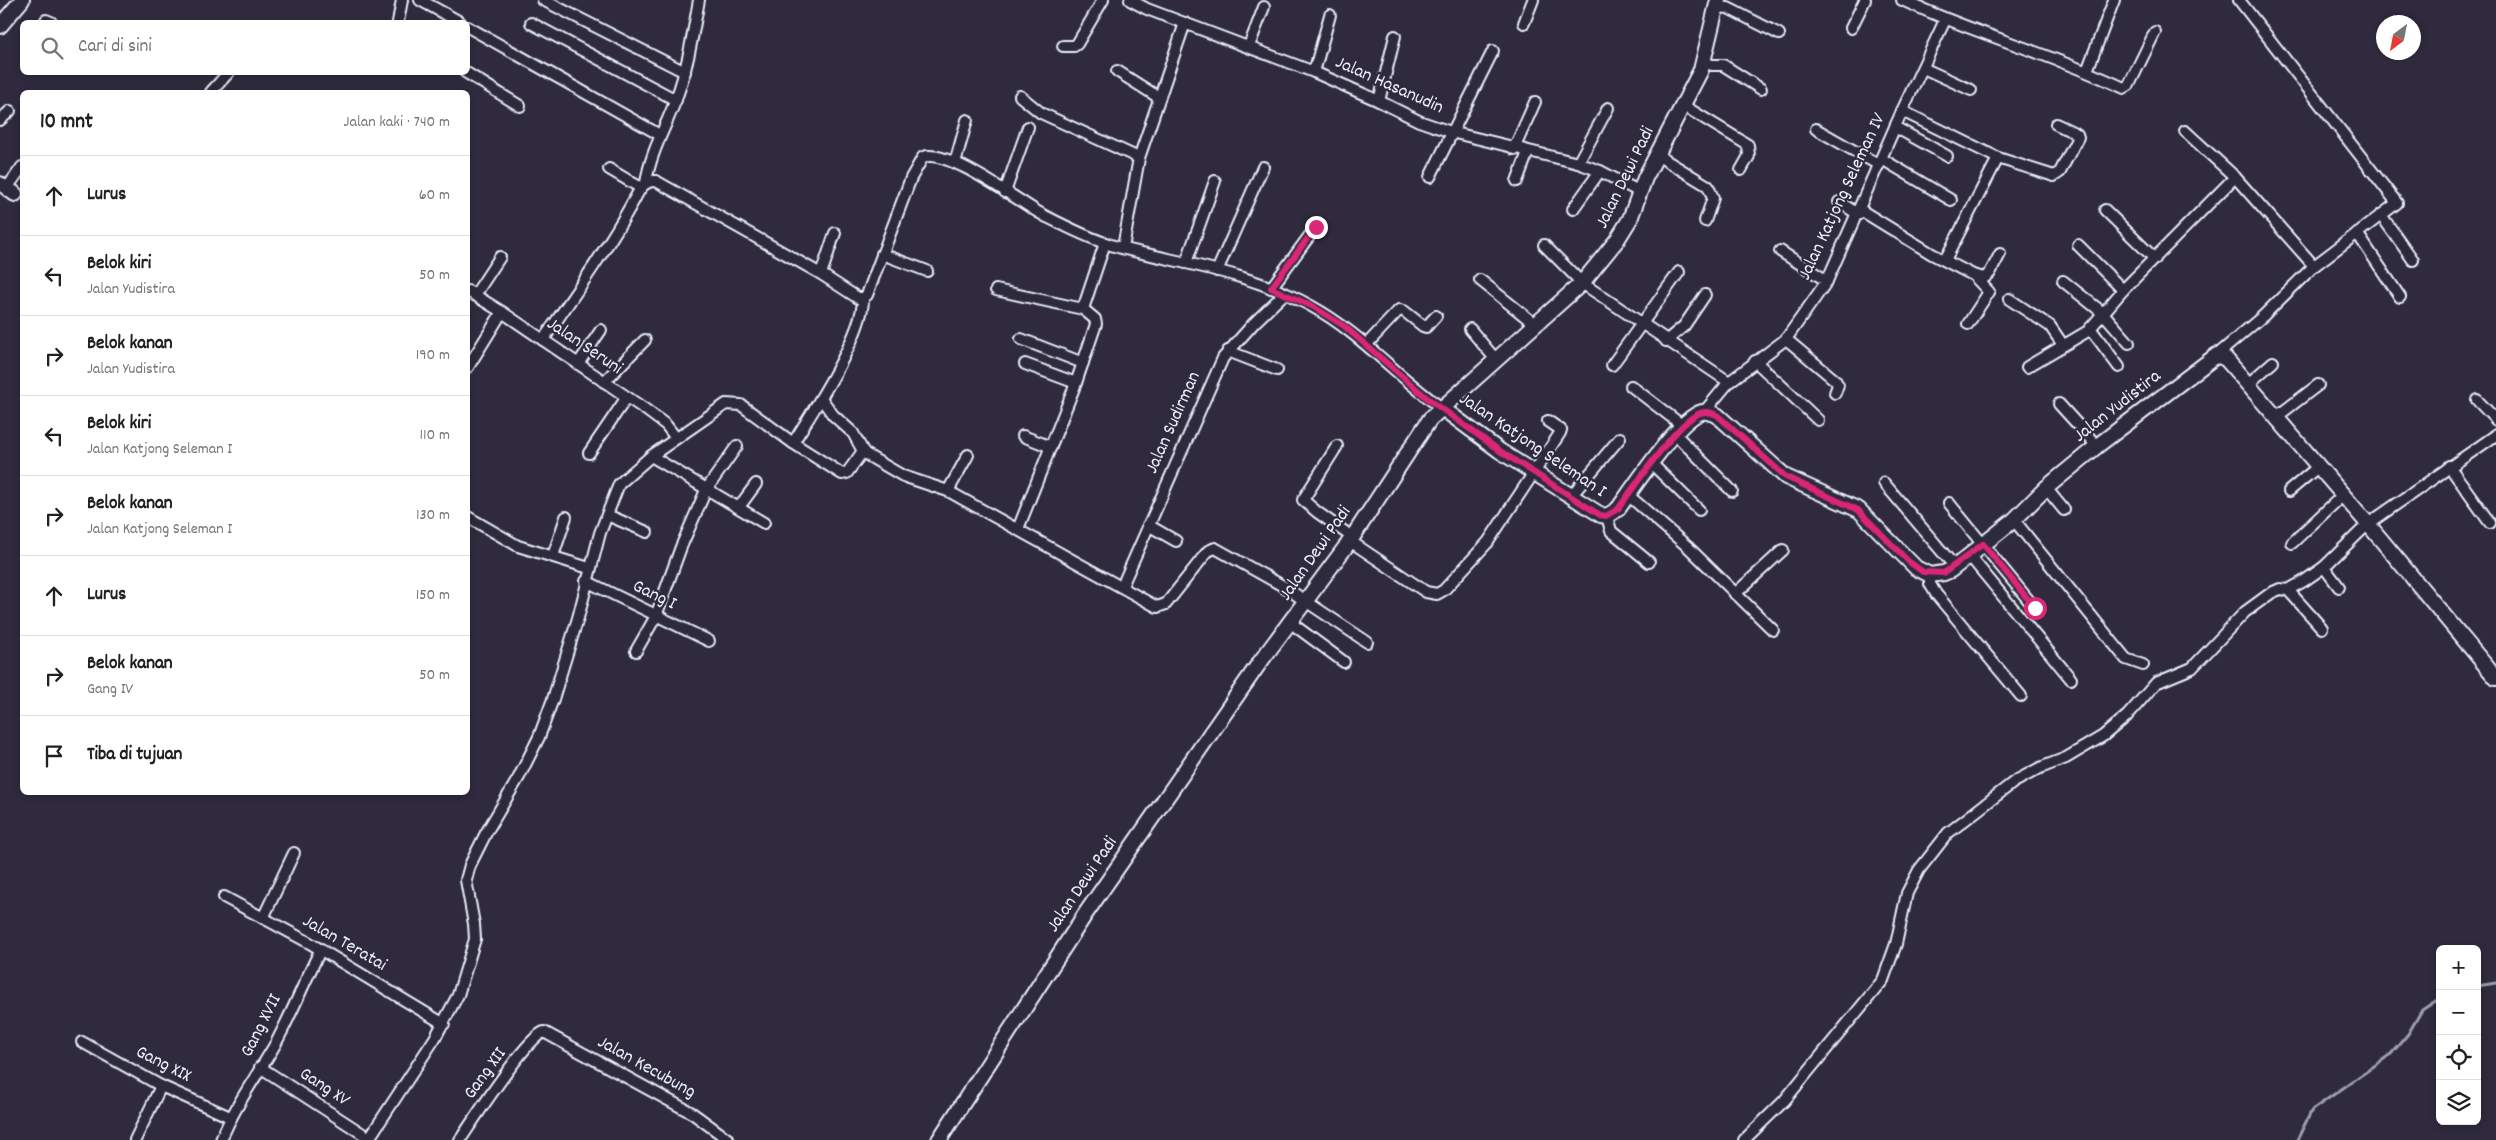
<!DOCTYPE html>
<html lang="id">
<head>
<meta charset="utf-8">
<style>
  body { margin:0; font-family:Dekko,sans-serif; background:#f2f2f2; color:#202124 }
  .controls { position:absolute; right:15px; bottom:15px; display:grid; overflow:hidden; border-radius:8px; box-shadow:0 2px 8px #0003 }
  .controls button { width:45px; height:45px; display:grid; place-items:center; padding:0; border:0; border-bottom:1px solid #e0e0e0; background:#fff; color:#202124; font:25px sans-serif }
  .compass { position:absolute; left:2376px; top:15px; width:45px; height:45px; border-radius:50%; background:#fff; box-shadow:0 2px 8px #0003; rotate:212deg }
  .stop { position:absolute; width:15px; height:15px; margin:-11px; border:4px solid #db2777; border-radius:50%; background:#fff }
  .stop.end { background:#db2777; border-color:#fff; box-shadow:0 1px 5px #0008 }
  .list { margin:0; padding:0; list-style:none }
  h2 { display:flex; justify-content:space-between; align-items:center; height:65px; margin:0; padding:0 20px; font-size:21px }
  h2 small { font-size:16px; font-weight:400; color:#757577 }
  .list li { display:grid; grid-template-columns:32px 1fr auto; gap:15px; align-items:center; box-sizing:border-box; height:80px; padding:0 20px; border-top:1px solid #e0e0e0 }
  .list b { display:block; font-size:19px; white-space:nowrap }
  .list p { margin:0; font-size:16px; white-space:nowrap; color:#757577 }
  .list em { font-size:16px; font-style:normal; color:#757577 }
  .icon { flex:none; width:28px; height:28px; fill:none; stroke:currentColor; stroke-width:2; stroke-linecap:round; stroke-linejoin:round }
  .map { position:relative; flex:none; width:2496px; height:1140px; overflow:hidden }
  .search { position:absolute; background:#fff; box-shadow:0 2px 8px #0003; left:20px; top:20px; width:450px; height:55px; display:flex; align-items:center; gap:12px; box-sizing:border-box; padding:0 18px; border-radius:8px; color:#757577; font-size:19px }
  .panel { position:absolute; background:#fff; box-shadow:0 2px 8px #0003; left:20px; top:90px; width:450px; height:705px; border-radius:8px }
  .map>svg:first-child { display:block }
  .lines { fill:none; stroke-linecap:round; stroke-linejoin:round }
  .stream { stroke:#9c9fab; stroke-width:3 }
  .street-casing { stroke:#e8f1f8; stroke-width:14 }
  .secondary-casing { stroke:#e8f1f8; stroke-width:18 }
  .street { stroke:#2f2a3d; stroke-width:10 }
  .secondary { stroke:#2f2a3d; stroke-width:14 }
  .route { stroke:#db2777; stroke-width:6 }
  .labels { text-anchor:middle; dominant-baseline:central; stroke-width:4.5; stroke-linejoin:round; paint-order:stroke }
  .street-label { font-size:19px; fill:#e8f1f8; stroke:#2f2a3d }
</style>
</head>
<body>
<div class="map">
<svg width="2496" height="1140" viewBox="0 0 2496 1140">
  <rect width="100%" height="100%" fill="#2f2a3d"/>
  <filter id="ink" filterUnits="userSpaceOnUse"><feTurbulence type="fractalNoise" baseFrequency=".02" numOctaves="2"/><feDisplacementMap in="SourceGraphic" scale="10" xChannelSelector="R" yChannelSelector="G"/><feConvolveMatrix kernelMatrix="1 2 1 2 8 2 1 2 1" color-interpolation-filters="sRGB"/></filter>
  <g filter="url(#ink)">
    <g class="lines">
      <!-- stream -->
      <g class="stream">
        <polyline points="2477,986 2496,983"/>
        <polyline points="2297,1140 2312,1110 2391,1054 2408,1034 2422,1010 2440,998"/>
      </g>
      <!-- street casing -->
      <g class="street-casing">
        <g id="street">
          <polyline points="420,0 460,22"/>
          <polyline points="543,0 685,72"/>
          <polyline points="1130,0 1147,9 1314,72 1379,101 1419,121 1451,132 1578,163 1600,171 1638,191"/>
          <path d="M1902,0c73,34 150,54 222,88l5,-3 26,-53"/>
          <polyline points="1717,7 1728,8 1779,34"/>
          <polyline points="46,20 51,22"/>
          <polyline points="398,22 402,0"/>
          <polyline points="531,23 676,100"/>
          <polyline points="1524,23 1533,0"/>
          <polyline points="468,27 660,135"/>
          <polyline points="1851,28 1865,0"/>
          <polyline points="1063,46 1074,46 1077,44 1103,0"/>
          <polyline points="1249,46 1264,7"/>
          <polyline points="1703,61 1712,65 1723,65 1761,89"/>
          <polyline points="1923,68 1971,90"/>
          <polyline points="1117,71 1158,97"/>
          <polyline points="2087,71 2114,0"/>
          <polyline points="465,72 520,106"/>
          <polyline points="1314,72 1330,15"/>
          <polyline points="211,92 229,72"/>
          <polyline points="1020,96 1041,113 1139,158"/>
          <polyline points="1379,101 1395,36"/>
          <polyline points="1684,106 1748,145 1749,156 1741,170"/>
          <polyline points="1902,111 1998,158 2054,176 2060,172 2078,137 2077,134 2056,124"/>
          <polyline points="0,120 10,111"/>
          <polyline points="1895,127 1947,156"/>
          <polyline points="1816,129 1879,165"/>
          <polyline points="2185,131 2235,177"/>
          <polyline points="1514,149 1535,102"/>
          <polyline points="1657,155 1708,186 1713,198 1705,221"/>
          <polyline points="1882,159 1951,200"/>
          <polyline points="955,163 967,120"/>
          <polyline points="1578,163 1608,108"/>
          <polyline points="609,169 641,188"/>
          <polyline points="1430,177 1493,51"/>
          <polyline points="1517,181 1528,152"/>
          <polyline points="0,182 7,188 22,167"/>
          <path d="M646,183c4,-30 20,-56 30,-84 12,-32 17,-66 23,-99"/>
          <polyline points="1005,192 1028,127"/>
          <polyline points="1839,202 1858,214"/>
          <polyline points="1573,209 1600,171"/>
          <polyline points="1859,209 1932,254 1973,275 1984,278 1990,273 2000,254"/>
          <polyline points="2105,210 2155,259"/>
          <polyline points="2381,215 2413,260"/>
          <polyline points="2357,233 2400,297"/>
          <polyline points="1544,245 1582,283 1729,382"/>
          <polyline points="2078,245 2123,290"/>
          <polyline points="1123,248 1139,158 1185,23"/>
          <polyline points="1780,251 1827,281"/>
          <polyline points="882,254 927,271"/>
          <polyline points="1945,260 1998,158"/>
          <polyline points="1186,263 1215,181"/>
          <polyline points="1217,271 1263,167"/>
          <polyline points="821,274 835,233"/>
          <polyline points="1480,280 1536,325"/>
          <polyline points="2063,281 2103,313 2129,343"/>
          <polyline points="1271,288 1316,227"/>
          <polyline points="996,290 1083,309"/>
          <polyline points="468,291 502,312 646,410 666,425 676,438"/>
          <polyline points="475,295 500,257"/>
          <polyline points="2009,299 2050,326 2063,345"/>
          <polyline points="1968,324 1989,292 1976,278"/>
          <polyline points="2090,328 2119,367"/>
          <polyline points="1470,329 1497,361"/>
          <polyline points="1021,339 1083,363"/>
          <polyline points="1786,339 1835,380 1838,385 1835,393"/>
          <path d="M543,340c32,-46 64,-91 91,-140 5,-9 9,-20 22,-19l165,93 37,24h5"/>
          <polyline points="1666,341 1684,326 1705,295"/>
          <polyline points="1367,344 1399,310 1404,311 1423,326 1426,327 1436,316"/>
          <polyline points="1228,351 1277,370"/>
          <polyline points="2217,355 2263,316 2314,266 2397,203 2239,0"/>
          <polyline points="1755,361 1818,420"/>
          <polyline points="578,364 601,330"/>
          <polyline points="1025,364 1076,383"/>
          <polyline points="1612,365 1679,272"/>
          <polyline points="468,367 502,312"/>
          <polyline points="2027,367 2088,331 2123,290 2235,177 2314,266"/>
          <polyline points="604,382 645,340"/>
          <polyline points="2247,385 2273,362"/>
          <polyline points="1631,386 1683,426"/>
          <polyline points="821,398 833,415 853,433 864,453 872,458 903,476 948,491 1157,607 1166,604 1208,551 1215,548 1283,586 1367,642"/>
          <polyline points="2477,400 2496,420"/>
          <polyline points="2059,404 2097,446"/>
          <polyline points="1704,412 1729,382 1786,339 1827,281 1902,111 1945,20"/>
          <polyline points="2275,418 2318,385"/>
          <polyline points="1676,435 1732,491"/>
          <polyline points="1023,436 1051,447"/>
          <polyline points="793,443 842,474 847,473 863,451"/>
          <polyline points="1337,446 1303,500 1317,512 1352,537"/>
          <polyline points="589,453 627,397"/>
          <polyline points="651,456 764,523"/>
          <polyline points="1651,463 1699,510"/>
          <polyline points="2449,466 2490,523"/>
          <polyline points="1884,483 1955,567"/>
          <polyline points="2046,488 2064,510"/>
          <polyline points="948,491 968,455"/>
          <polyline points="2289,491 2319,466"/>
          <polyline points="1628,495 1688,547 1773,630"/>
          <polyline points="1571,496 1620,438"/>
          <polyline points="1949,503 2035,608"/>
          <polyline points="739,507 756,484"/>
          <polyline points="607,515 647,532"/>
          <polyline points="1607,516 1611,531 1649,562"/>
          <polyline points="468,517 518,546 589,568"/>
          <polyline points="2014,520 2126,659 2143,665"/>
          <polyline points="1148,525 1176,541"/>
          <polyline points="1018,529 1076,383 1096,324 1095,319 1083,309 1105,243"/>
          <polyline points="1350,541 1426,592 1437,594 1444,590 1488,542 1560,433 1561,430 1548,421"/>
          <polyline points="2292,543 2343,495"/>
          <polyline points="1969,555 2071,679"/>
          <polyline points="553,556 566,517"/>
          <polyline points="2324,567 2339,587"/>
          <polyline points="1930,575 1930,584 1936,594 2021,696"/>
          <polyline points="586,581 709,641"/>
          <polyline points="1122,586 1223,358 1254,323 1285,293"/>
          <polyline points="2288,590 2322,628"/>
          <polyline points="1735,594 1783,550"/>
          <polyline points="1291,623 1344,662"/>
          <polyline points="636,651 656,616 681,547 706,490 737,446"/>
          <polyline points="224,897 308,942 444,1024"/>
          <polyline points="263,918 294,853"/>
          <polyline points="82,1042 161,1086 230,1117"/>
          <polyline points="260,1067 369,1138"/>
          <polyline points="135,1140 161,1086"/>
          <path d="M221,1140c14,-35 36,-64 55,-97 16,-30 29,-63 45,-94"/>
          <path d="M368,1140l67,-102 23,-43 17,-56 -1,-15 -8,-44 4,-15 16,-32 33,-56 20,-40 14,-38 25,-81 22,-85 19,-49 32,-28 75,-52 15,1 52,38c20,-32 71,-109 70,-145l4,-3 44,-117 12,-21c25,-9 95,44 120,58 20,10 41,21 62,28 19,7 39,10 59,15 50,11 102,23 147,48 50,27 85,70 131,102"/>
          <path d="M460,1140c13,-19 66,-102 84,-108l148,81 37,27"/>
          <polyline points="1744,1140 1784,1101 1883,980 1896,944 1907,893 1919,870 1948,833 2014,782 2040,768 2066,758 2103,736 2127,716 2156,683 2192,668 2245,612 2271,593 2280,589 2288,590 2304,581 2324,567 2368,524 2496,435"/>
        </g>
      </g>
      <!-- secondary casing -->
      <g class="secondary-casing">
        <g id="secondary">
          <polyline points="0,26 22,0"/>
          <polyline points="7,188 15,194"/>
          <path d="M1442,408l58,43 101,64 6,1 11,-7c15,-21 61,-91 84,-97 5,-1 10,1 15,3l69,62 73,33 57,58 14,7 14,-2 7,-3 63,-50 32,-32 51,-42 120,-91 9,4 142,165 128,154"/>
          <polyline points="939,1140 1086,913 1258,665 1350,541 1430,419 1582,283 1617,240 1630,219 1645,178 1701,70 1718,0"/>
        </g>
      </g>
      <!-- street -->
      <use href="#street" class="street"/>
      <!-- secondary -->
      <use href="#secondary" class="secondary"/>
    </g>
  </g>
  <g class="lines" filter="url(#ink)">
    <!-- route -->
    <path class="route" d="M1316,227l-45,61 41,18 32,20 83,72 73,53 100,64 6,1 12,-7c17,-23 57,-84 80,-95 7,-4 13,-2 19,1l69,62 72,33 50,51 15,11 21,1 39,-29 52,64"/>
  </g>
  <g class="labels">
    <!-- street labels -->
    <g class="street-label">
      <text transform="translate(1389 86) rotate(24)">Jalan Hasanudin</text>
      <text transform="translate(1626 178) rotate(-64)">Jalan Dewi Padi</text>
      <text transform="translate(1843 197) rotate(-65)">Jalan Katjong Seleman IV</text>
      <text transform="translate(584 347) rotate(34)">Jalan Seruni</text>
      <text transform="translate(2118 407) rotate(-38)">Jalan Yudistira</text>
      <text transform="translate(1174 423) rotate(-66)">Jalan Sudirman</text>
      <text transform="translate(1532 446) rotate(34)">Jalan Katjong Seleman I</text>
      <text transform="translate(1316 554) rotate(-55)">Jalan Dewi Padi</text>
      <text transform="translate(654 596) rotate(26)">Gang I</text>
      <text transform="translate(1083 885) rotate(-56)">Jalan Dewi Padi</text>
      <text transform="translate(344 944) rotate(30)">Jalan Teratai</text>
      <text transform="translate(262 1026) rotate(-63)">Gang XVII</text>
      <text transform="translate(163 1065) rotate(27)">Gang XIX</text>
      <text transform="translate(646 1068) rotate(29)">Jalan Kecubung</text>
      <text transform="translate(486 1074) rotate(-54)">Gang XII</text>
      <text transform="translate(324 1088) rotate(33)">Gang XV</text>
    </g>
  </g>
</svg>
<div class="controls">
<button>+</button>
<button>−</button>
<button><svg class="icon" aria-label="locate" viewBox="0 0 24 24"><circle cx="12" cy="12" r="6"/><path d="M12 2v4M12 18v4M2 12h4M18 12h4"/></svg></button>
<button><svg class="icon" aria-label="layers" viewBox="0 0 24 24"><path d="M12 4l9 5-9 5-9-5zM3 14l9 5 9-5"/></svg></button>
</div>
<svg class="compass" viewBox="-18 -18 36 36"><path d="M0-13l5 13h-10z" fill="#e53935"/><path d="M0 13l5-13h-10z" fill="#757577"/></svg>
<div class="stop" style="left:2035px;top:608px"></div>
<div class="stop end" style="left:1316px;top:227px"></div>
<div class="search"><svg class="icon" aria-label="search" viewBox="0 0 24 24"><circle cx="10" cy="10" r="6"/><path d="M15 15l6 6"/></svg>Cari di sini</div>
<section class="panel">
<h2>10 mnt<small>Jalan kaki · 740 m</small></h2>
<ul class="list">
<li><svg class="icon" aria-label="ahead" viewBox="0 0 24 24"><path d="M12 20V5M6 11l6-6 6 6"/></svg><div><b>Lurus</b></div><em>60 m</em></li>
<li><svg class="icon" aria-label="left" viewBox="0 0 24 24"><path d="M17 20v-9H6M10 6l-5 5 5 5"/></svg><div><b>Belok kiri</b><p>Jalan Yudistira</p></div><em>50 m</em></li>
<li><svg class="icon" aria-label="right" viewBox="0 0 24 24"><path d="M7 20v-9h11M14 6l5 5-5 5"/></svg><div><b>Belok kanan</b><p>Jalan Yudistira</p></div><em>190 m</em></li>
<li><svg class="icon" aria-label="left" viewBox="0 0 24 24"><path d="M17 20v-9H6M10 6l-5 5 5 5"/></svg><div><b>Belok kiri</b><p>Jalan Katjong Seleman I</p></div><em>110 m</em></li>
<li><svg class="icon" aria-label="right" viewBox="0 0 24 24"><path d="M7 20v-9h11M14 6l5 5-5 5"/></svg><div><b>Belok kanan</b><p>Jalan Katjong Seleman I</p></div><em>130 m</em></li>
<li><svg class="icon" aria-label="ahead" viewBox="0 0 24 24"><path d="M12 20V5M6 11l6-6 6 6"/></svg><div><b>Lurus</b></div><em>150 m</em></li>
<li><svg class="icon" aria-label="right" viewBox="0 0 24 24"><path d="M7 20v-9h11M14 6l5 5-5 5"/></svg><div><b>Belok kanan</b><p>Gang IV</p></div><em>50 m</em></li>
<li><svg class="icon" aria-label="arrive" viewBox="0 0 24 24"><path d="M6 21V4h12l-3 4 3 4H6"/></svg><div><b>Tiba di tujuan</b></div></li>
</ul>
</section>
</div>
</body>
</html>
